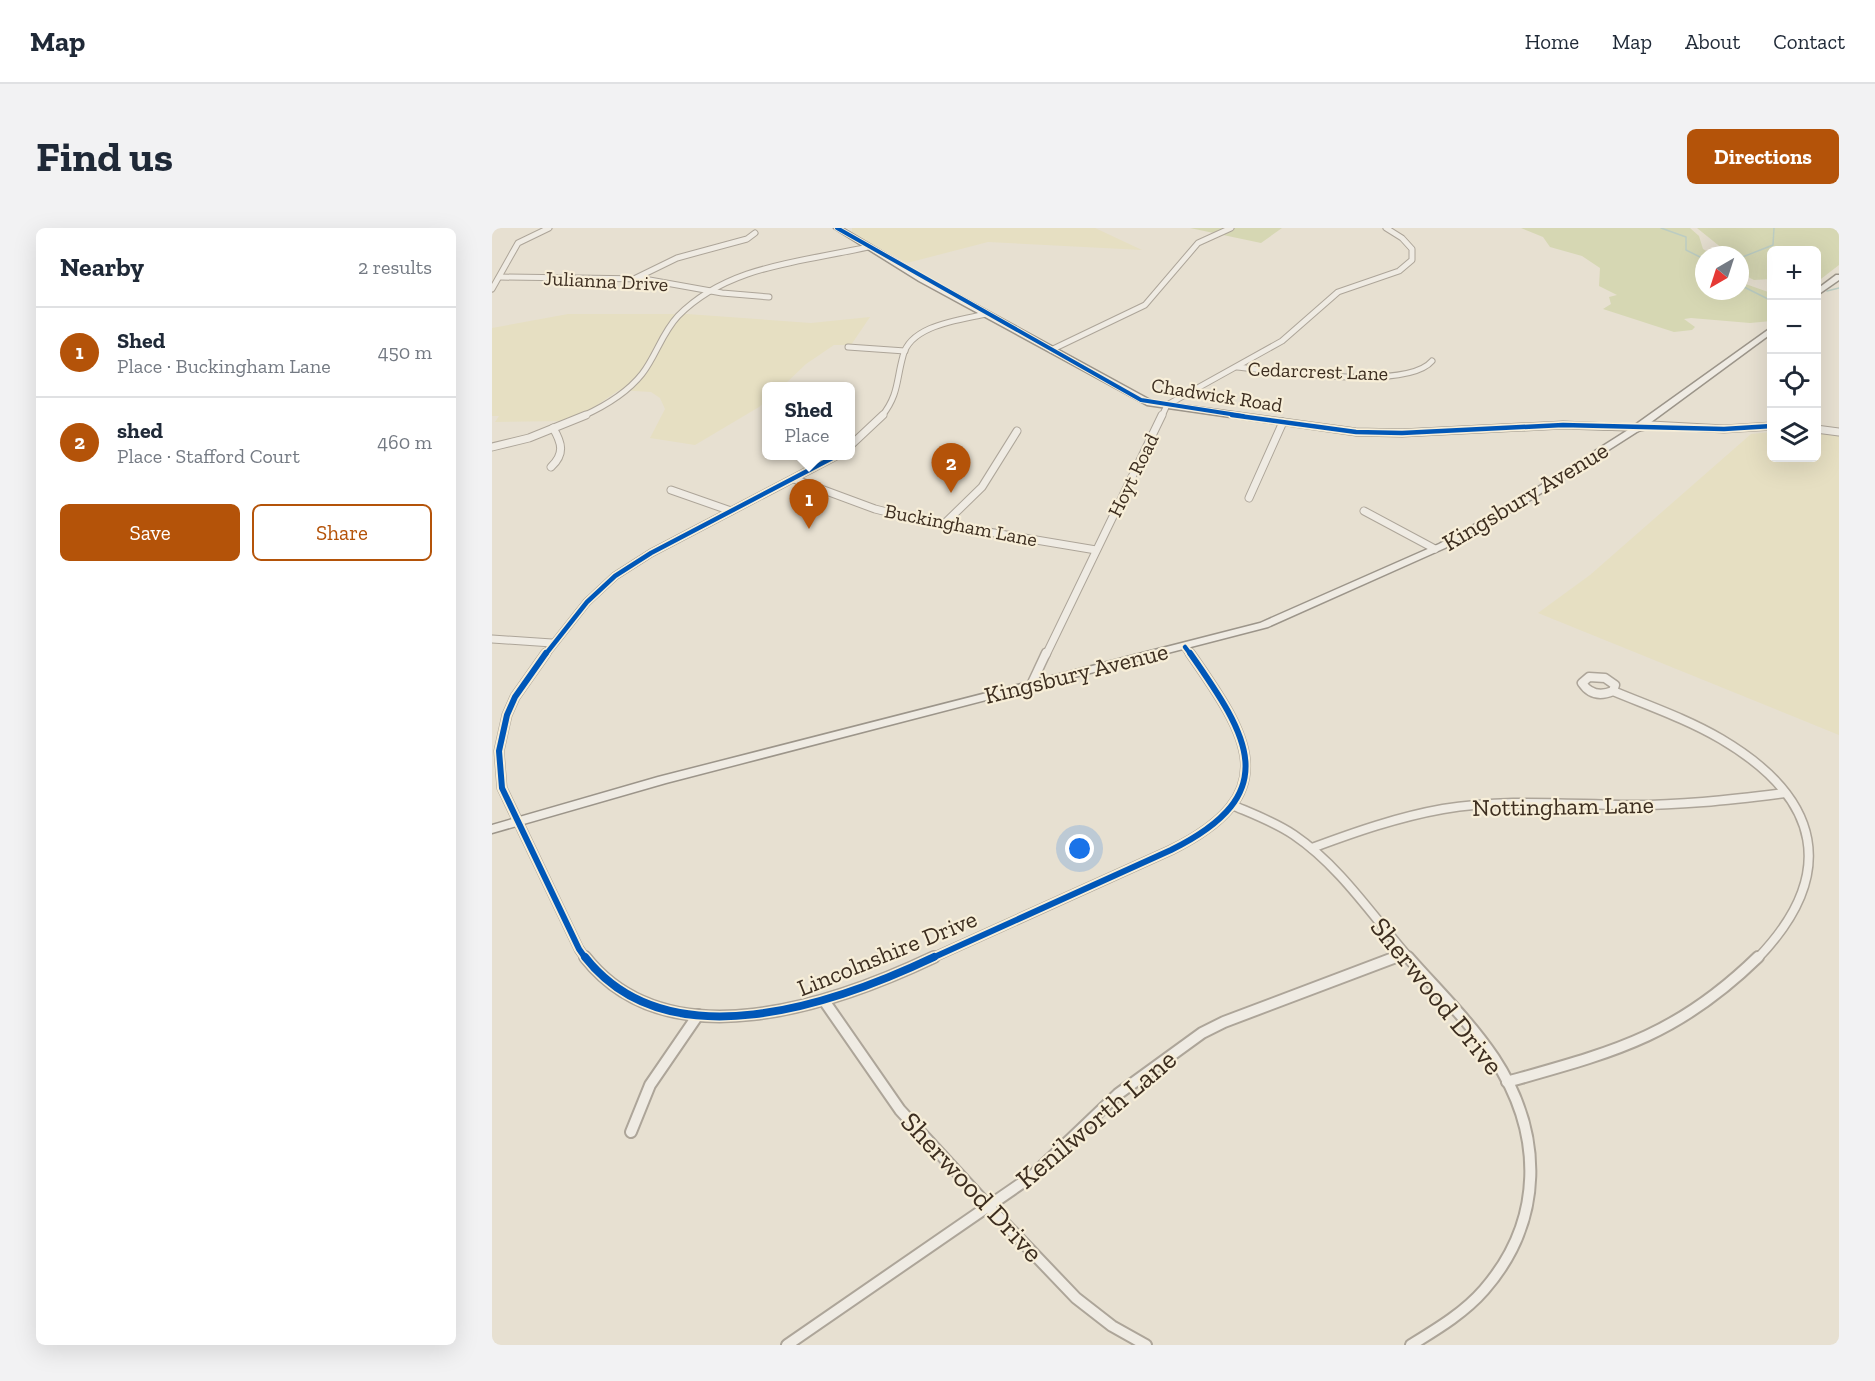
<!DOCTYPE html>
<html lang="en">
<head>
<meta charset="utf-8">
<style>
  body { margin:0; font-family:"Zilla Slab",serif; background:#f2f2f3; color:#1f2937 }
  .controls { position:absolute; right:18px; top:18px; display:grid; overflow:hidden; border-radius:9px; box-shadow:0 6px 24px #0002 }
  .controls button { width:54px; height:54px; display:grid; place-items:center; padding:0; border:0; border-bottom:2px solid #e0e1e3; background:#fff; color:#1f2937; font:30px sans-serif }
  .compass { position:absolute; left:1203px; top:18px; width:54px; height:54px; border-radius:50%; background:#fff; box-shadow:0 6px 24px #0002; rotate:219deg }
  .you { position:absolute; left:588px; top:621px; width:21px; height:21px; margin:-15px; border:4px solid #fff; border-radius:50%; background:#1a73e8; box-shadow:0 0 0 9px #1a73e833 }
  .badge { display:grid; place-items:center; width:39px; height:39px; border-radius:50%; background:#b45309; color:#fff; font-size:20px; font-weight:700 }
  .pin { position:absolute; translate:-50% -50px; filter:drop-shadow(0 2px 3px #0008) }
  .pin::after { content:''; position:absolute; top:32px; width:21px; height:18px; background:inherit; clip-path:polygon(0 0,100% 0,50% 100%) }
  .popup { position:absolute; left:270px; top:154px; width:93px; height:78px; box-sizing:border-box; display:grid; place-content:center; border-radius:9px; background:#fff; filter:drop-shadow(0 2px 4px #0005); font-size:20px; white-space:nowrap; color:#747a83 }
  .popup b { font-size:22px; color:#1f2937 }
  .popup::after { content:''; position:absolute; left:50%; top:100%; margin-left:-12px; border:12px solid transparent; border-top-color:#fff }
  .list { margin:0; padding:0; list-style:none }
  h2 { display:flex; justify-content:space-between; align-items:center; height:78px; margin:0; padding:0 24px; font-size:26px }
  h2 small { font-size:20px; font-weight:400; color:#747a83 }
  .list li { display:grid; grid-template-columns:39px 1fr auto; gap:18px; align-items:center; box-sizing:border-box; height:90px; padding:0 24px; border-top:2px solid #e0e1e3 }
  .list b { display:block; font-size:22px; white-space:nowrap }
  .list p { margin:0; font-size:20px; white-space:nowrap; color:#747a83 }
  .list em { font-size:20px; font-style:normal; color:#747a83 }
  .actions { display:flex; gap:12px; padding:18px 24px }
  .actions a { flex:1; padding:14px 0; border:2px solid #b45309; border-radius:9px; text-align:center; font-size:21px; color:#b45309 }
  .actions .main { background:#b45309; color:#fff }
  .icon { flex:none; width:33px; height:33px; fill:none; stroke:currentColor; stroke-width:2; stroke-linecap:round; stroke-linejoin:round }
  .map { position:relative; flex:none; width:1347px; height:1117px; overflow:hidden; border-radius:9px }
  header { display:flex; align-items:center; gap:36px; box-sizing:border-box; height:84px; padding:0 30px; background:#fff; border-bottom:2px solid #e0e1e3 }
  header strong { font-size:28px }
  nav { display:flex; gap:33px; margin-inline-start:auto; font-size:21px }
  .intro { display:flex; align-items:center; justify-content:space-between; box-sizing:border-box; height:144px; padding:0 36px }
  h1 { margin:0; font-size:42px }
  .button { padding:15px 27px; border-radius:9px; background:#b45309; color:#fff; font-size:21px; font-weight:700 }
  main { display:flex; gap:36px; padding:0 36px }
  aside { flex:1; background:#fff; border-radius:9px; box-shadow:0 6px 24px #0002 }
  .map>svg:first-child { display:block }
  .farmland { fill:#e6dfc2 }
  .green { fill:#d6d7b3 }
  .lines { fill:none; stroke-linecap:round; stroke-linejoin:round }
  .stream { stroke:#bcccc2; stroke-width:1.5 }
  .street-far3-casing { stroke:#ada599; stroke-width:7 }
  .street-far2-casing { stroke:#ada599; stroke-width:9 }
  .street-far1-casing { stroke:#ada599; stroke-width:11 }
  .street-casing { stroke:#ada599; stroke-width:14 }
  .secondary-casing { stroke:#9c958a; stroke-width:3 }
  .street-far3 { stroke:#efebe3; stroke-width:5 }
  .street-far2 { stroke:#efebe3; stroke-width:7 }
  .street-far1 { stroke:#efebe3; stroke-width:8 }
  .street { stroke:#efebe3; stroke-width:10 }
  .secondary { fill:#efebe3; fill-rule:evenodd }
  .cycleway-far3-casing { stroke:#f7eed8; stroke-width:6 }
  .cycleway-far2-casing { stroke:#f7eed8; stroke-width:8 }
  .cycleway-far1-casing { stroke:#f7eed8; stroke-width:10 }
  .cycleway-casing { stroke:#f7eed8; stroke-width:11 }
  .cycleway-far3 { stroke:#0057b8; stroke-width:4 }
  .cycleway-far2 { stroke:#0057b8; stroke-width:4.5 }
  .cycleway-far1 { stroke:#0057b8; stroke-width:6 }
  .cycleway { stroke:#0057b8; stroke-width:8 }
  .labels { text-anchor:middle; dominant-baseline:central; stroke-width:4.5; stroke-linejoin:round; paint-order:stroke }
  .far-street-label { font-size:20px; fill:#3d2e20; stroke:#f7eed8 }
  .street-label { font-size:24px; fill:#3d2e20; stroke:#f7eed8 }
  .near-street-label { font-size:28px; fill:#3d2e20; stroke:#f7eed8 }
</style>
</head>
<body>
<header>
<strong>Map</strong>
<nav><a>Home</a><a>Map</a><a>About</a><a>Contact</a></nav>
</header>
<div class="intro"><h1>Find us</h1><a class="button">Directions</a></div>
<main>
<aside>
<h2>Nearby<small>2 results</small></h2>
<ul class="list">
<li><span class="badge">1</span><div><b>Shed</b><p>Place · Buckingham Lane</p></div><em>450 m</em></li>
<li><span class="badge">2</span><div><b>shed</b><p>Place · Stafford Court</p></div><em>460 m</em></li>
</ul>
<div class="actions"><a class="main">Save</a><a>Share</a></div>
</aside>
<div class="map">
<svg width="1347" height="1117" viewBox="0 0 1347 1117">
  <rect width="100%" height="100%" fill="#e7e0d1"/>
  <!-- farmland -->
  <g class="farmland">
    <polygon points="360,0 603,0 650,22 496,14 415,35 360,5"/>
    <polygon points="76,86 195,86 319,95 378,89 359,117 342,117 314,136 291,158 275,158 275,172 267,179 203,217 158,210 173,181 168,170 159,164 127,162 95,184 72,193 3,194 7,188 0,188 0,100"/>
    <polygon points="1279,204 1280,230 1324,230 1325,205 1347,206 1347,507 1046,385 1098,347 1259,206"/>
  </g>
  <!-- green -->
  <g class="green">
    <polygon points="698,0 790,0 769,15"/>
    <polygon points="1029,0 1198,0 1207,8 1211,21 1218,25 1231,21 1205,0 1347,0 1347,37 1325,54 1324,22 1280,22 1279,51 1262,52 1248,45 1248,27 1212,27 1212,63 1248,63 1248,54 1279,65 1279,93 1258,95 1199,90 1192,91 1203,99 1200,102 1182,104 1111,81 1119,76 1117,69 1125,67 1107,58 1108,40 1090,28 1058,19 1051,9"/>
  </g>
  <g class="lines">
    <!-- stream -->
    <g class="stream">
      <polyline points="1169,0 1194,9 1194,22 1212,31"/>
      <polyline points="1248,30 1281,17 1282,0"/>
      <polyline points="1248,57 1280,73"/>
      <polyline points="1335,63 1347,60"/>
    </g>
    <!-- street-far3 casing -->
    <g class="street-far3-casing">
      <g id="street-far3">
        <polyline points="8,49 152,51 230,65 277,69"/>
        <polyline points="144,50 185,30 255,11 263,5"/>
        <polyline points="0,61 26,15 57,0"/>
        <polyline points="356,119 413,123"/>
        <polyline points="559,122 653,77 706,15 739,0"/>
        <path d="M745,139c39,4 170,24 195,-6"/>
        <path d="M91,188c22,-10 44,-23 59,-42 14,-18 20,-41 36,-58 50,-51 124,-54 190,-69"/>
        <path d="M390,188c17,-22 14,-35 21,-60 7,-31 57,-36 83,-42"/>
        <polyline points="670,188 675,177 790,113 846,64 907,43 920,32 920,21 910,10 894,0"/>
      </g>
    </g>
    <!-- street-far2 casing -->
    <g class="street-far2-casing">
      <g id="street-far2">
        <polyline points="1145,200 1159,197 1232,201 1280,198"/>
        <polyline points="1324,201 1347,204"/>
        <polyline points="359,217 391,187"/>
        <polyline points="0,219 37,210 94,187"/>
        <path d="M59,239c14,-13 11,-24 2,-39"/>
        <polyline points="302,251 383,281 431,293 604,322"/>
        <polyline points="179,262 239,283"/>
        <polyline points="757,270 791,194"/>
        <polyline points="872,283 943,321"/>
        <polyline points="451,297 490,259 525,203"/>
        <polyline points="0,411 60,415"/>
        <polyline points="693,419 699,427"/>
        <polyline points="53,427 95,374 123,348 159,325 344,228"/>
        <polyline points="554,427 670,187"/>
      </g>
    </g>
    <!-- street-far1 casing -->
    <g class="street-far1-casing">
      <g id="street-far1">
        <polyline points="54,425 23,469 15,487 7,523 10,560 87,721 94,731"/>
        <path d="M1097,449l16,1 10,7 -2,6c-12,5 -23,4 -31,-8z"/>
        <polyline points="540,455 554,425"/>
        <path d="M1121,463c36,15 74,28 108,48 100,59 118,135 36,220"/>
        <path d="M740,577c21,9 43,17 62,30 47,32 79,82 116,124"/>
        <path d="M820,620c43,-16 86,-31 131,-39 59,-10 119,-5 178,-4 55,1 109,-5 164,-12"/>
        <path d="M438,731l241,-109c115,-57 77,-114 19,-197"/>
        <polyline points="900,731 913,726"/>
      </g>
    </g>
    <!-- street casing -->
    <g class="street-casing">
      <g id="street">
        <path d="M93,729c83,106 250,47 349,0"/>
        <path d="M916,729c29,33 62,65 86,101 50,76 50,163 -10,232 -20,23 -47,39 -73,55"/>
        <polyline points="333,774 408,882 497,979 584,1070 620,1098 654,1117"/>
        <path d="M1015,854c106,-30 169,-45 251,-125"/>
        <polyline points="139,904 158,857 206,787"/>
        <polyline points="295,1117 540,948 626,866 710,805 732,794 904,729"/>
      </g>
    </g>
    <!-- secondary casing -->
    <g class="secondary-casing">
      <g id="secondary">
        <polygon points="342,0 350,0 433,49 660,173 864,201 910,202 1071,194 1143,197 1280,99 1280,105 1151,200 1024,281 953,320 776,399 174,555 0,605 0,597 166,549 768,395 947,316 1018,277 1136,202 1071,200 910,208 864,207 655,177 427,53"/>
        <polygon points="1344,47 1347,47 1347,52 1324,68 1324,62"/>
      </g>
    </g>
    <!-- street-far3 -->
    <use href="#street-far3" class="street-far3"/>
    <!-- street-far2 -->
    <use href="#street-far2" class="street-far2"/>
    <!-- street-far1 -->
    <use href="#street-far1" class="street-far1"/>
    <!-- street -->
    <use href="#street" class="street"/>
    <!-- secondary -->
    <use href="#secondary" class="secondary"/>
    <!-- cycleway-far3 casing -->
    <g class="cycleway-far3-casing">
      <polyline id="cycleway-far3" points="345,0 649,172 751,188"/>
    </g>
    <!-- cycleway-far2 casing -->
    <g class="cycleway-far2-casing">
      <g id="cycleway-far2">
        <polyline points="740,187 864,204 910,205 1071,197 1232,201 1280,198"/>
        <polyline points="693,419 699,427"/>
        <polyline points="53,427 95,374 123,348 159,325 344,228"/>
      </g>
    </g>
    <!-- cycleway-far1 casing -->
    <g class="cycleway-far1-casing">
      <g id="cycleway-far1">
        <polyline points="54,425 23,469 15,487 7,523 10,560 87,721 94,731"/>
        <path d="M438,731l241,-109c115,-57 77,-114 19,-197"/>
      </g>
    </g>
    <!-- cycleway casing -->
    <g class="cycleway-casing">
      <path id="cycleway" d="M93,729c83,106 250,47 349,0"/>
    </g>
    <!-- cycleway-far3 -->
    <use href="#cycleway-far3" class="cycleway-far3"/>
    <!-- cycleway-far2 -->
    <use href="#cycleway-far2" class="cycleway-far2"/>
    <!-- cycleway-far1 -->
    <use href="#cycleway-far1" class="cycleway-far1"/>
    <!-- cycleway -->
    <use href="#cycleway" class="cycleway"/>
  </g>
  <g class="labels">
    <!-- far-street labels -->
    <g class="far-street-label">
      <text transform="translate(114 53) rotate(3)">Julianna Drive</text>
      <text transform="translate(826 143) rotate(2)">Cedarcrest Lane</text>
      <text transform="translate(725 167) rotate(9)">Chadwick Road</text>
      <text transform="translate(641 247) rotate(-64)">Hoyt Road</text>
      <text transform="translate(469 297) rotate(11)">Buckingham Lane</text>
    </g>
    <!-- street labels -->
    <g class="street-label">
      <text transform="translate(1033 268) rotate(-31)">Kingsbury Avenue</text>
      <text transform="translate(584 445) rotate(-14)">Kingsbury Avenue</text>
      <text transform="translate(1071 578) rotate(-1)">Nottingham Lane</text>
      <text transform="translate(395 725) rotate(-22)">Lincolnshire Drive</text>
    </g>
    <!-- near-street labels -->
    <g class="near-street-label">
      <text transform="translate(945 768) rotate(51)">Sherwood Drive</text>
      <text transform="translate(604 891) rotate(-40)">Kenilworth Lane</text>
      <text transform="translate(480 959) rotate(47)">Sherwood Drive</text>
    </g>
  </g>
</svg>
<div class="controls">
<button>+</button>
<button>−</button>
<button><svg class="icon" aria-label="locate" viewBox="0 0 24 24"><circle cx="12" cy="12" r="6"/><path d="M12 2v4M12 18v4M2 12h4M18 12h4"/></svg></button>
<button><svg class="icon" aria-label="layers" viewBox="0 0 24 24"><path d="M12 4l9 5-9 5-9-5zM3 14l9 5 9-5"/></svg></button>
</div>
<svg class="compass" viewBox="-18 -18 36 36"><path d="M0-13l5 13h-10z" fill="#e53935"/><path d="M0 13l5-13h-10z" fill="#747a83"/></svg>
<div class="you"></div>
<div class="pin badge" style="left:317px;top:301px">1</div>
<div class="popup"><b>Shed</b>Place</div>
<div class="pin badge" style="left:459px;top:265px">2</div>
</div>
</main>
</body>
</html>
